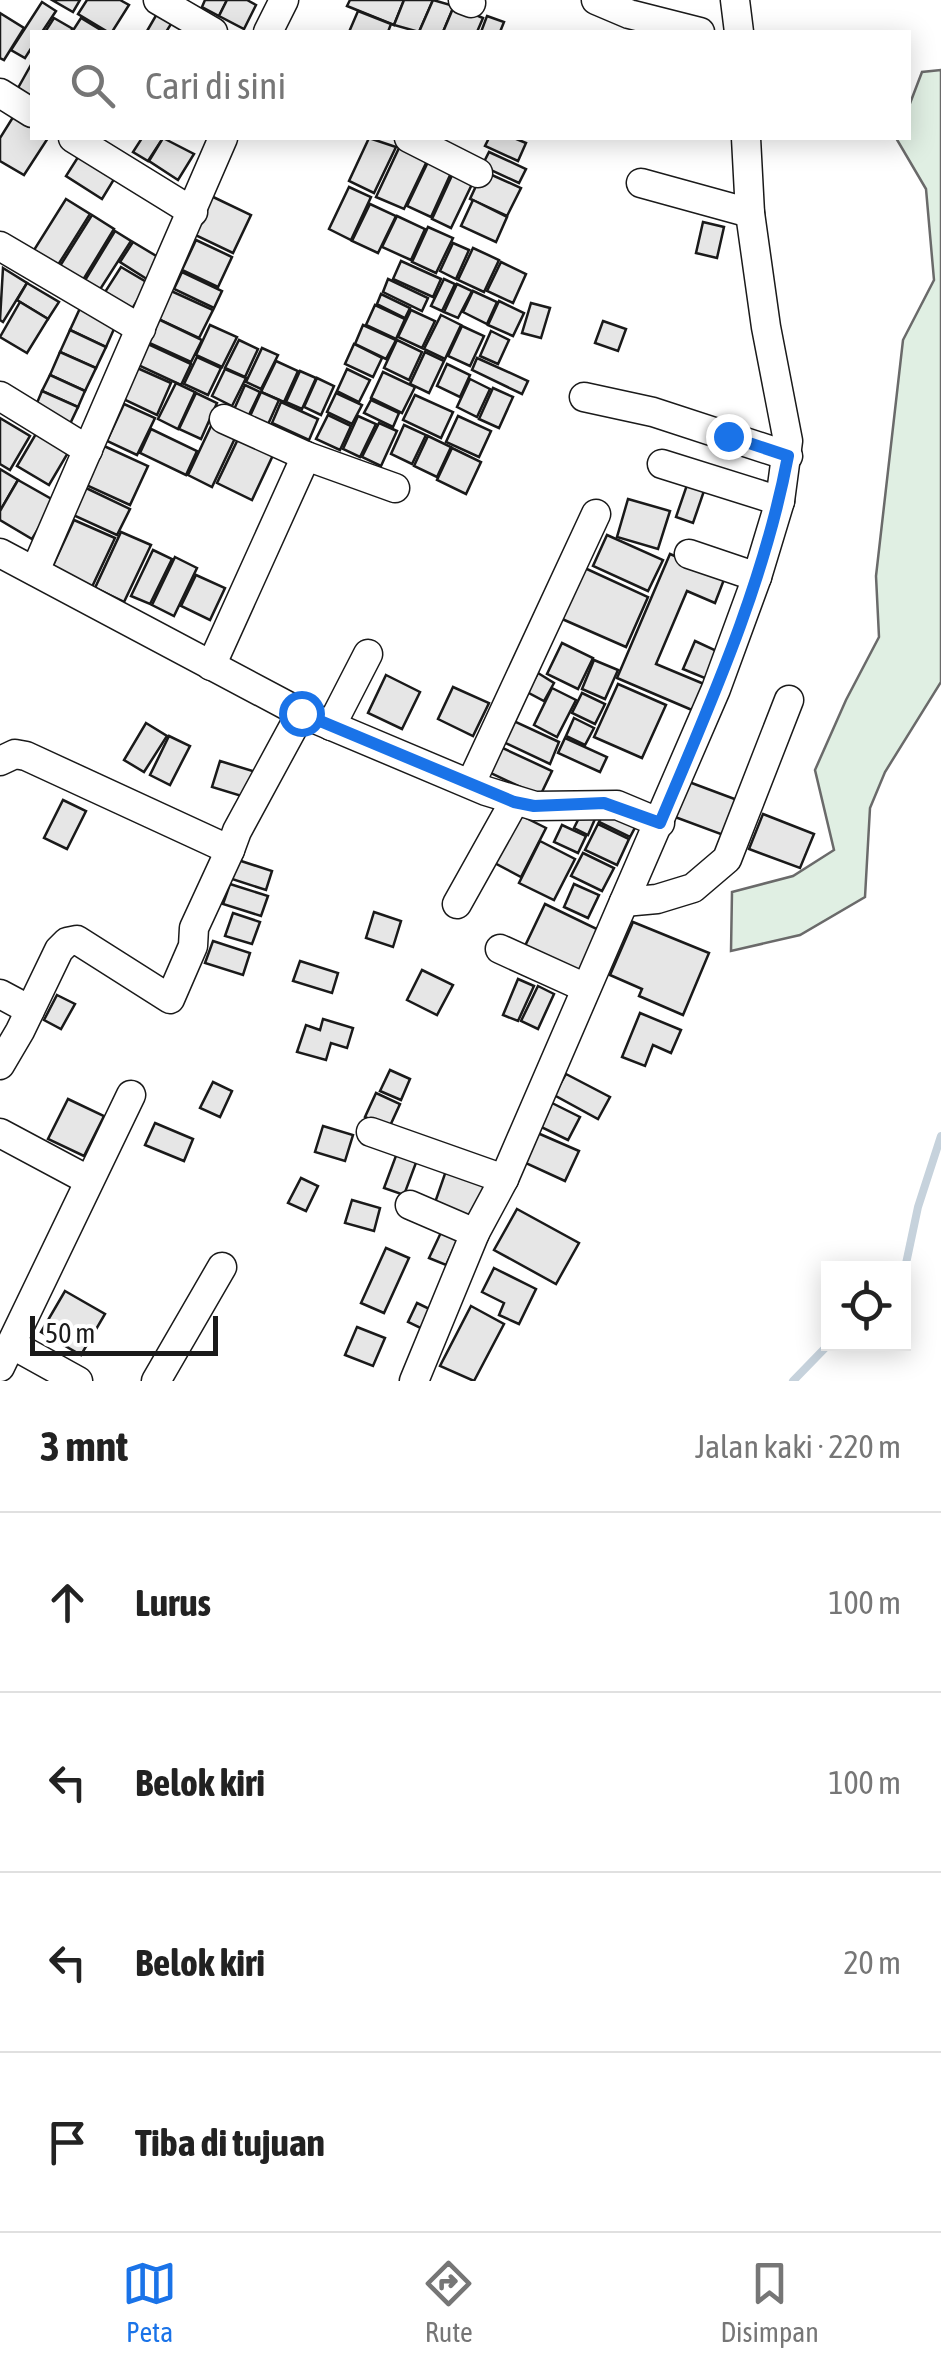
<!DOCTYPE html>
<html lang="id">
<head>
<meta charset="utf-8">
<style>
  body { margin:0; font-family:"Asap Condensed",sans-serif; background:#f2f2f2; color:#222 }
  .controls { position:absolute; right:30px; bottom:30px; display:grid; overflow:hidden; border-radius:0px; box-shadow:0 5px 25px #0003 }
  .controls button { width:90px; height:90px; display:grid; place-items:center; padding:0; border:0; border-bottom:2px solid #e0e0e0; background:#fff; color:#222; font:50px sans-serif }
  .scale { position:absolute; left:30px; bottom:25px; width:188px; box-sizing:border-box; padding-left:10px; border:5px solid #1a1a1a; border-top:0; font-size:28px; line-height:35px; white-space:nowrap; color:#1a1a1a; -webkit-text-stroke:8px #fff; paint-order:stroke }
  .stop { position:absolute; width:30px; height:30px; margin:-22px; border:8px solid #1a73e8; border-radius:50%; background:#fff }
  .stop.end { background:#1a73e8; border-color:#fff; box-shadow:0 2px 10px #0008 }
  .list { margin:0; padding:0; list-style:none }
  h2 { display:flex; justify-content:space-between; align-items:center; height:130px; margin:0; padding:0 40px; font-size:42px }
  h2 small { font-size:32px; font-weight:400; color:#767676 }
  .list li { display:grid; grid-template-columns:65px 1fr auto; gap:30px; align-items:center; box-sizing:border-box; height:180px; padding:0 40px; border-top:2px solid #e0e0e0 }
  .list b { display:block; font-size:38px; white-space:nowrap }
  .list em { font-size:32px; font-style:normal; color:#767676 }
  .icon { flex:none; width:55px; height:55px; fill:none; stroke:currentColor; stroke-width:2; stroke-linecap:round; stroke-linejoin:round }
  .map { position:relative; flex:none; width:941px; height:1381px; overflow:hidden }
  .search { position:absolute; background:#fff; box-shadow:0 5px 25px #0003; left:30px; right:30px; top:30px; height:110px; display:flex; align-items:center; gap:25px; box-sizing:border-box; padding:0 35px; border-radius:0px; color:#767676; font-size:38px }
  .sheet { height:850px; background:#fff }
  nav { display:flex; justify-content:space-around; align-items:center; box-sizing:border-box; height:140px; border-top:2px solid #e0e0e0; background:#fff; font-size:28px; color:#767676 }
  nav a { display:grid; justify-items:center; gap:5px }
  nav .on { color:#1a73e8 }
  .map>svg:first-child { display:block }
  .green { fill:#e0efe3; stroke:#6a6a6a; stroke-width:2.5 }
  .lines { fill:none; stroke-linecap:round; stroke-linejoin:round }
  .stream { stroke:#c6d2dc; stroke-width:8 }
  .building { fill:#e6e6e6; stroke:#1a1a1a; stroke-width:2.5 }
  .minor-casing { stroke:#1a1a1a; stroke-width:31 }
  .minor { stroke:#fff; stroke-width:28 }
  .route { stroke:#1a73e8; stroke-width:12 }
</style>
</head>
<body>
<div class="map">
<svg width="941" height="1381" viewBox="0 0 941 1381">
  <rect width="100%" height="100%" fill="#fff"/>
  <!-- green -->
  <polygon class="green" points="941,70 941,682 885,772 870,808 865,897 800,935 731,951 732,892 793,876 834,850 815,770 846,700 879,637 876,576 903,340 934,280 926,189 896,138 908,138 909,106 922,72"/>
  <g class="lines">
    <!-- stream -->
    <g class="stream">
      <polyline points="904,1273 918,1207 941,1136"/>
      <polyline points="793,1381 829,1344"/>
    </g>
  </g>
  <!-- building -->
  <g class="building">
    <polygon points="52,0 80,0 73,12"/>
    <polygon points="87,0 120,0 129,5 112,32 108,32 78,14"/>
    <polygon points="205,0 227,0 219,16 202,7"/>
    <polygon points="227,0 247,0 256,5 244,29 219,16"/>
    <polygon points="350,0 404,0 394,25 347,6"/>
    <polygon points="404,0 433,0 419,32 394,25"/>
    <polygon points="433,0 454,6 443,32 419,32"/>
    <polygon points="42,2 56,11 42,32 32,32 32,47 25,58 11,50"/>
    <polygon points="454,6 483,18 477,32 443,32"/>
    <polygon points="358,11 391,24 388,32 349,32"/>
    <polygon points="158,12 173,21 166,32 149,32 147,31"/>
    <polygon points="0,13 24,28 4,60 0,58"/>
    <polygon points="487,16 504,22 500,32 481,32"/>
    <polygon points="54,18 73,29 70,32 45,32"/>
    <polygon points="81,18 104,32 72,32"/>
    <polygon points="32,63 32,97 18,88"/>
    <polygon points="15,114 32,124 32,138 48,138 24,175 0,161 0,138"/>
    <polygon points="142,138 163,138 148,161 133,152"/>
    <polygon points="163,138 194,154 178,180 149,161"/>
    <polygon points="369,138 396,147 374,193 349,181"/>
    <polygon points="489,138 514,138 526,143 518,161 485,146"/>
    <polygon points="399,148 427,161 404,209 376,197"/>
    <polygon points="489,152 526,169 519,183 482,166"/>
    <polygon points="80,154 116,176 102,199 66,176"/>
    <polygon points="428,162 451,173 431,217 407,206"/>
    <polygon points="454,171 474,180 451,228 432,219"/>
    <polygon points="483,171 521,188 507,216 470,199"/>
    <polygon points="349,187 371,197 351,240 329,229"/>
    <polygon points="209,195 251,215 233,253 191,233"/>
    <polygon points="66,199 90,214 58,265 34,250"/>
    <polygon points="473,200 507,217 496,242 461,226"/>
    <polygon points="370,204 396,216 378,253 352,241"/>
    <polygon points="92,215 114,229 83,280 60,266"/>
    <polygon points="397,216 425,229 411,260 382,247"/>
    <polygon points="703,222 724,227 717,258 696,253"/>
    <polygon points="428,227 453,238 436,273 412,262"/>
    <polygon points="115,231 131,241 99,291 84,282"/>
    <polygon points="196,240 232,257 218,287 182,270"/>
    <polygon points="133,242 163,260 150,281 120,262"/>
    <polygon points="453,243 469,250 456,279 440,271"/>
    <polygon points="473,248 499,260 484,292 458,280"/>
    <polygon points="401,261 441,279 433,297 393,279"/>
    <polygon points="501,262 526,274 513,303 487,291"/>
    <polygon points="121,267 148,283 132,309 105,292"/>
    <polygon points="3,268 27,283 3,322 0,320"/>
    <polygon points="182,272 222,291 214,308 174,289"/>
    <polygon points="388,279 428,298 422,311 383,292"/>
    <polygon points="444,279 455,284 442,311 431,306"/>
    <polygon points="27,283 59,302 48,319 17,300"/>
    <polygon points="457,284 472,291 458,318 444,312"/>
    <polygon points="169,290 213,310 199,338 156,318"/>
    <polygon points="473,291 497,302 487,324 463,312"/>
    <polygon points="381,294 410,308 405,318 377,304"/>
    <polygon points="499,301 524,313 513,336 488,325"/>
    <polygon points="20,302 48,319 27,353 0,337"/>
    <polygon points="531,303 550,308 541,338 522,333"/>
    <polygon points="82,304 118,320 106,347 70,330"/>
    <polygon points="375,305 405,319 396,339 366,325"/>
    <polygon points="411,310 435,321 422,348 398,337"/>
    <polygon points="441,315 461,325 445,359 424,349"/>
    <polygon points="156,318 202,340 191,362 145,341"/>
    <polygon points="603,321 626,329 618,351 595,343"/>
    <polygon points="210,325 237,337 222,367 196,355"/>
    <polygon points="363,325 396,340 386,359 355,344"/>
    <polygon points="462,326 484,336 470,366 448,356"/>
    <polygon points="70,330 106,347 96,368 60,352"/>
    <polygon points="491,331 509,340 498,364 480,356"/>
    <polygon points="239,340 258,349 245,377 225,368"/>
    <polygon points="397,340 422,352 409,380 384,368"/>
    <polygon points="148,344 191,364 181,385 138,365"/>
    <polygon points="354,344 382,358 373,377 345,364"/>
    <polygon points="262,348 278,355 261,389 246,382"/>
    <polygon points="60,352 96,368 85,391 50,375"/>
    <polygon points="425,352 444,361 429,393 410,384"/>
    <polygon points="197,357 221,368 208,395 184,384"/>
    <polygon points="477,358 528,381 522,394 472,370"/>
    <polygon points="276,361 298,371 284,402 261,392"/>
    <polygon points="447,364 470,375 460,397 437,386"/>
    <polygon points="135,367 171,383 157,415 121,398"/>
    <polygon points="225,369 246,378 232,406 212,396"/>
    <polygon points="347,369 370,380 359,402 337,391"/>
    <polygon points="300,371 316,378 302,409 286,402"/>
    <polygon points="383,372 415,387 402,413 371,398"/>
    <polygon points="50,375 85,391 78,407 42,391"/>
    <polygon points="317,378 334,386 321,415 304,407"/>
    <polygon points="470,379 490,389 477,417 457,407"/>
    <polygon points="176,383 195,392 178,429 158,419"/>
    <polygon points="245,385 260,392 246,421 232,414"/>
    <polygon points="493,388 513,397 499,428 479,419"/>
    <polygon points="42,391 78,407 69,426 34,410"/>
    <polygon points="261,392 279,400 265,431 247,423"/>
    <polygon points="196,393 217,403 201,439 179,429"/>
    <polygon points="336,393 362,405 352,424 327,412"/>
    <polygon points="415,395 453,412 441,438 403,420"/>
    <polygon points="371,400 399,413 393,427 364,413"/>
    <polygon points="281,402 318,419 309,440 272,423"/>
    <polygon points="124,404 155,418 137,455 107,441"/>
    <polygon points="328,415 351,426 340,450 316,439"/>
    <polygon points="358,416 376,424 360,457 343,449"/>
    <polygon points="458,416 491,431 479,457 446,442"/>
    <polygon points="0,418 30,436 10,470 0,464"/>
    <polygon points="379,423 397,431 381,466 362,457"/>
    <polygon points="212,424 236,436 212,487 188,475"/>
    <polygon points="404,425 426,435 412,464 391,454"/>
    <polygon points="40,427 72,446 49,485 17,466"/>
    <polygon points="151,429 197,451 186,475 140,453"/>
    <polygon points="428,436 451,447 437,477 414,466"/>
    <polygon points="239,437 274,453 252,500 217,483"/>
    <polygon points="104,446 148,466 130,505 86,485"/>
    <polygon points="452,448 481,462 466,494 437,480"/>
    <polygon points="0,469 18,480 0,511"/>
    <polygon points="18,480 55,501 32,539 0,520 0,511"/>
    <polygon points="688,482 705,488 693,523 676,517"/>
    <polygon points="86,488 130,509 117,535 73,515"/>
    <polygon points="628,499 670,511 658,549 617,537"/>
    <polygon points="74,520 115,538 91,589 51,570"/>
    <polygon points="121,532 151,545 124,602 95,588"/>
    <polygon points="607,535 663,560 648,591 593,566"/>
    <polygon points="153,550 172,559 150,604 131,596"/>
    <polygon points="670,554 725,577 715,603 687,591 656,664 704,684 692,710 617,678"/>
    <polygon points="175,557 197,568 174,616 152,605"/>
    <polygon points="576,564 648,597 626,647 553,615"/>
    <polygon points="196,575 225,588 210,620 181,606"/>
    <polygon points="695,641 719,652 707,679 683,669"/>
    <polygon points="562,643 593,658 578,689 547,674"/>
    <polygon points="594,660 618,670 605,699 582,689"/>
    <polygon points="538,673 554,683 544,701 527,692"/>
    <polygon points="386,675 420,692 402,729 368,713"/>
    <polygon points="618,684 666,705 642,758 594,737"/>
    <polygon points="453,687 489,703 473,736 438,719"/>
    <polygon points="552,688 576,700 557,737 534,725"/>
    <polygon points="582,693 605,704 595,724 572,713"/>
    <polygon points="505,717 559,742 550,764 495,738"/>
    <polygon points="574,718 594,728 585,745 566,736"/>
    <polygon points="146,723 167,736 144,772 124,760"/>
    <polygon points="169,736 190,746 170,785 150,775"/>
    <polygon points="565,738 607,757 600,772 558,753"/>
    <polygon points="494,744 552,771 540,796 482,769"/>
    <polygon points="220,761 256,772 248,798 212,787"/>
    <polygon points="689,782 740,801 726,836 675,817"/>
    <polygon points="63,800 86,811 67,849 44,838"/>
    <polygon points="608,805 639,820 630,837 599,822"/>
    <polygon points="585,806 598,812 588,835 574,828"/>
    <polygon points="512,811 546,828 521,877 487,859"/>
    <polygon points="763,814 814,834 800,868 749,849"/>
    <polygon points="598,824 629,839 617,865 585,850"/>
    <polygon points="562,825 586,836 578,853 554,842"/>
    <polygon points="540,841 575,859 554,900 519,883"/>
    <polygon points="583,853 614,868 602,891 571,876"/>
    <polygon points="238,860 272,871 266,890 232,879"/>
    <polygon points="230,884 268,896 261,916 223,904"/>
    <polygon points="574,884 599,895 588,918 564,907"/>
    <polygon points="545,904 599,930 579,971 525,946"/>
    <polygon points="374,912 401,921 393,947 366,938"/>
    <polygon points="233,913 260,922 252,944 225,936"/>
    <polygon points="633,922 709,953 683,1015 639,996 642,989 610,975"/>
    <polygon points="213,941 250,953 243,975 205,963"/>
    <polygon points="300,961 338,973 332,993 293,981"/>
    <polygon points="422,970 453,985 437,1015 407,1000"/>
    <polygon points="518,979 534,986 518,1021 503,1015"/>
    <polygon points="538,986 554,994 538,1029 521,1021"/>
    <polygon points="57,995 75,1004 61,1029 44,1020"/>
    <polygon points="640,1013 681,1030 671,1053 653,1045 645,1066 622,1057"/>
    <polygon points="323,1019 353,1028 347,1048 331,1043 326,1060 297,1052 306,1025 320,1030"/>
    <polygon points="390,1070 410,1079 401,1100 380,1091"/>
    <polygon points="566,1074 610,1097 598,1119 554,1095"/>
    <polygon points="213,1082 232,1091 220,1117 200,1108"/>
    <polygon points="376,1093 400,1104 389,1128 365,1117"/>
    <polygon points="68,1099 104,1116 84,1156 48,1139"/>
    <polygon points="550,1102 580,1117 568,1140 539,1126"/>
    <polygon points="155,1123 193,1139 184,1161 145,1145"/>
    <polygon points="323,1126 353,1135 345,1161 315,1152"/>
    <polygon points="533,1131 579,1151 565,1181 519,1160"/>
    <polygon points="397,1153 417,1160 404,1195 384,1188"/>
    <polygon points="448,1165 487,1179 470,1227 431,1214"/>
    <polygon points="301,1178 318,1186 306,1211 288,1203"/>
    <polygon points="352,1200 380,1208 374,1231 345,1223"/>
    <polygon points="517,1209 579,1243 556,1284 494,1250"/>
    <polygon points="444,1226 461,1233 446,1265 429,1258"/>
    <polygon points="386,1248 409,1258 384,1313 361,1303"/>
    <polygon points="494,1268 536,1289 519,1324 499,1315 504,1303 482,1292"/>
    <polygon points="65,1291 105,1314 81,1355 41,1332"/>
    <polygon points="417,1303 438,1313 429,1332 408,1322"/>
    <polygon points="471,1306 504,1324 474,1381 440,1366"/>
    <polygon points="357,1327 385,1338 373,1366 345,1355"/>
  </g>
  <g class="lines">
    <!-- minor casing -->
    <g class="minor-casing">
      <g id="minor">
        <polyline points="158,0 213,32"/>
        <polyline points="463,0 471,3"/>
        <polyline points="596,0 629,14 700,32"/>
        <polyline points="735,0 739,32"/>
        <polyline points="268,32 284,0"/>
        <polyline points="0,93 32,113"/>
        <polyline points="73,138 193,212"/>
        <polyline points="409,138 478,173"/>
        <polyline points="641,183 750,213"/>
        <polyline points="0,246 141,329"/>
        <polyline points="0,396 88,450"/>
        <polyline points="584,397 653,412 788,456"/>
        <polyline points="224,419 306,456"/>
        <polyline points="662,464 780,501"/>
        <polyline points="0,553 301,713 486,791 535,806 617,805 660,823"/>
        <polyline points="689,554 757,577"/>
        <polyline points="35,571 223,138"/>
        <polyline points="211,666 306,456 395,488"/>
        <polyline points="331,726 368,654"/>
        <polyline points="0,761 15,754 26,756 230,850 237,831 301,713"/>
        <polyline points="471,783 596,514"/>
        <polyline points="624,902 657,899 693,888 727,859 789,700"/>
        <polyline points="457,904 514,802"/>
        <polyline points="500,949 586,988"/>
        <polyline points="0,994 30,1010"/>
        <polyline points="0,1065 20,1031 59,950 67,942 77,940 170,999 193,946 194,928 230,850"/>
        <polyline points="371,1132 504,1179"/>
        <polyline points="0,1133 88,1180"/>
        <polyline points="410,1205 475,1233"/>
        <polyline points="13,1345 78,1381"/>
        <polyline points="0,1367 131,1095"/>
        <polyline points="156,1381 222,1267"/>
        <polyline points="414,1381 475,1233 504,1179 716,689 757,577 780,501 788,441 766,327 750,213 746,138"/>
      </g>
    </g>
    <!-- minor -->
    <use href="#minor" class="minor"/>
  </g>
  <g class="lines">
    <!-- route -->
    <path class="route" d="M301,713l213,89 20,4 70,-3 56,20c50,-119 104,-239 128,-367l-60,-20"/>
  </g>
</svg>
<div class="controls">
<button><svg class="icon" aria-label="locate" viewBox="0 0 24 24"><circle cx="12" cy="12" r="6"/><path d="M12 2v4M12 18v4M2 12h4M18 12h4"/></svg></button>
</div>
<div class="scale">50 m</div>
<div class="stop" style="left:301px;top:713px"></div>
<div class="stop end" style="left:728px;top:436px"></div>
<div class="search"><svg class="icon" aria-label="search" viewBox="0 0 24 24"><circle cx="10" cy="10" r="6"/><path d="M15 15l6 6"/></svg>Cari di sini</div>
</div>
<section class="sheet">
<h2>3 mnt<small>Jalan kaki · 220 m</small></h2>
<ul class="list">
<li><svg class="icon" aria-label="ahead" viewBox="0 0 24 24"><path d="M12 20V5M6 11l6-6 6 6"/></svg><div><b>Lurus</b></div><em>100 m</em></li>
<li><svg class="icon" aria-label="left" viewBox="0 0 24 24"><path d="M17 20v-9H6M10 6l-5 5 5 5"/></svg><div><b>Belok kiri</b></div><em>100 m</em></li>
<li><svg class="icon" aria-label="left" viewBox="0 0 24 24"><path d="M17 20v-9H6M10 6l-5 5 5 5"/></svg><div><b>Belok kiri</b></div><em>20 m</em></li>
<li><svg class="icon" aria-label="arrive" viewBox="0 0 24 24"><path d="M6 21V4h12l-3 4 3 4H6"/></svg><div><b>Tiba di tujuan</b></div></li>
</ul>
</section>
<nav>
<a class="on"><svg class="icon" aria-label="map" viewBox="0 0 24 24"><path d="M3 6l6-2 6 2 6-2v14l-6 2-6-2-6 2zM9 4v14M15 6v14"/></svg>Peta</a>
<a><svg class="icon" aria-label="directions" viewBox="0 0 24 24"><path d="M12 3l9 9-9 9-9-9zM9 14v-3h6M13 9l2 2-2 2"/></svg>Rute</a>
<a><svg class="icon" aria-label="saved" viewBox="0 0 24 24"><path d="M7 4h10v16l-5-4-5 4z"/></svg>Disimpan</a>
</nav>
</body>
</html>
